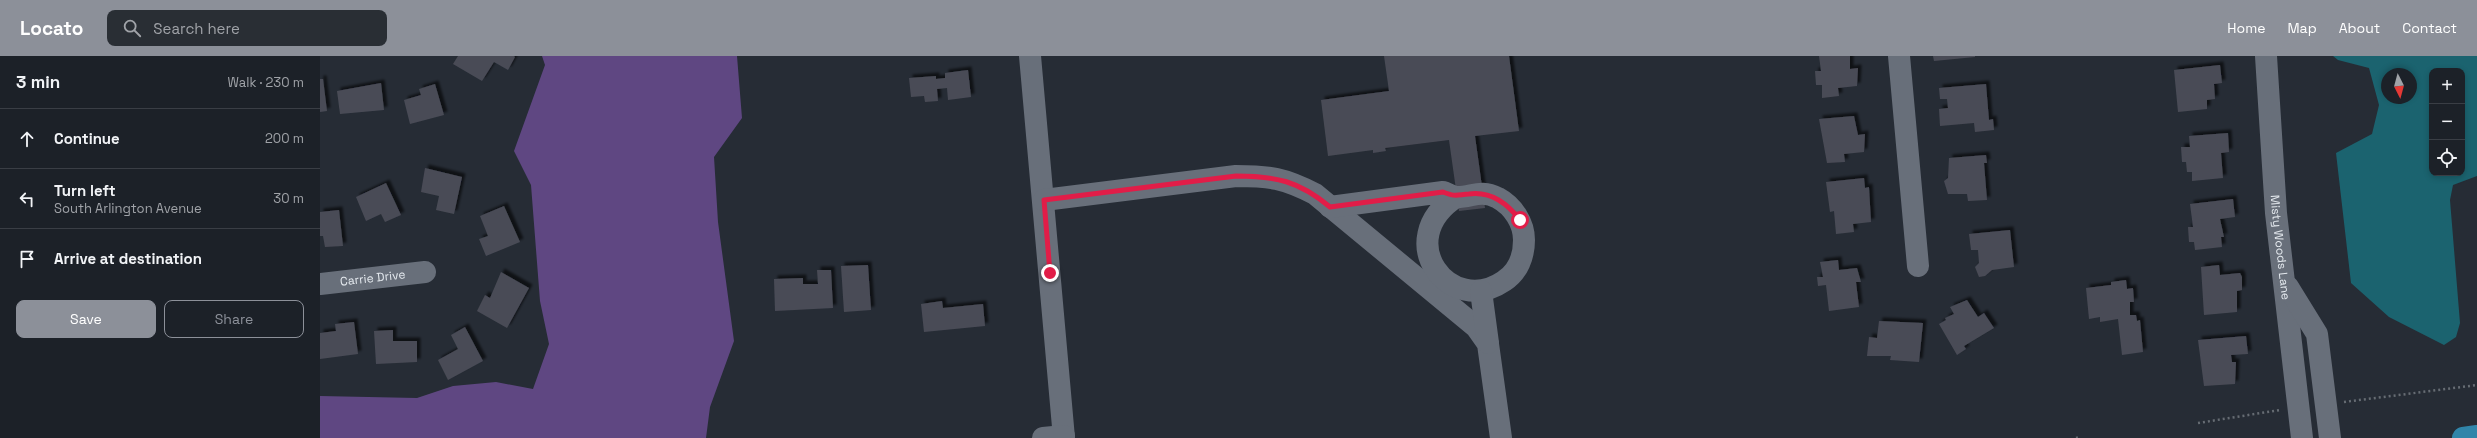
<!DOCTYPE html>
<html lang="en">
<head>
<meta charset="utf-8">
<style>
  body { margin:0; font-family:"Space Grotesk",sans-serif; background:#292e34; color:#f1f3f6 }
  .controls { position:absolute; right:12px; top:12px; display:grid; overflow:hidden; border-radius:8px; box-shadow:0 2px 6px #0003 }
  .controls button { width:36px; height:36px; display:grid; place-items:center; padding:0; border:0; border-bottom:1px solid #3a3e45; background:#1c2128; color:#f1f3f6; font:20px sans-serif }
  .compass { position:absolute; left:2061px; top:12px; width:36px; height:36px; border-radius:50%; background:#1c2128; box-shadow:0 2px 6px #0003; rotate:174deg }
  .stop { position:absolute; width:12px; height:12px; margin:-9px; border:3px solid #e11d48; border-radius:50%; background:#fff }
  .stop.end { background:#e11d48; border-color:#fff; box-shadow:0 1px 4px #0008 }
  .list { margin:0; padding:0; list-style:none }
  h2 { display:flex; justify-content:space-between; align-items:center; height:52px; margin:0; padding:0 16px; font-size:17px }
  h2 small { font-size:13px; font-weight:400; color:#a0a3a8 }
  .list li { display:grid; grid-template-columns:26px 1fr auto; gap:12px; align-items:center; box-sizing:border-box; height:60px; padding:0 16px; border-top:1px solid #3a3e45 }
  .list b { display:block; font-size:15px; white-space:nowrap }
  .list p { margin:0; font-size:13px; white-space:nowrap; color:#a0a3a8 }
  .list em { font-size:13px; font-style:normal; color:#a0a3a8 }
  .actions { display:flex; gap:8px; padding:12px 16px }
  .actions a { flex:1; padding:9px 0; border:1px solid #8c9099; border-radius:8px; text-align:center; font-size:14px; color:#8c9099 }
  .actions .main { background:#8c9099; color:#fff }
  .icon { flex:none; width:22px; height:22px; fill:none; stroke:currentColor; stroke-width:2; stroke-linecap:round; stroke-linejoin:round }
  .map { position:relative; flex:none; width:2157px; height:382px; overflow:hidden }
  header { display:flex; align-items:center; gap:24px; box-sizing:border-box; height:56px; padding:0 20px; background:#8c9099; color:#fff }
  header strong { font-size:19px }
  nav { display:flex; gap:22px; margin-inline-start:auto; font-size:14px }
  .search { width:280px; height:36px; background:#292e34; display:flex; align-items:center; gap:10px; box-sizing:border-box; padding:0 14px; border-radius:8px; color:#a0a3a8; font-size:15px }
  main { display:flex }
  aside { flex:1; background:#1c2128 }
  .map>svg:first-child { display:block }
  .green { fill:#5f4782 }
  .water { fill:#1b636f; fill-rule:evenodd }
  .building { fill:#494b56; filter:url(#shadow) }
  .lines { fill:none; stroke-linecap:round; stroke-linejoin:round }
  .path { stroke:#666c73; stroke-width:2.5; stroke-dasharray:2 3; stroke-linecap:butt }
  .minor { stroke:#686f7a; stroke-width:22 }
  .major { stroke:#3085a9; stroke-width:22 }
  .route { stroke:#e11d48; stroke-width:5 }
  .labels { text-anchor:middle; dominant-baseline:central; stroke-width:3; stroke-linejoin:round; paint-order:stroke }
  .street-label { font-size:12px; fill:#e5eaef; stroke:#1c222b }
</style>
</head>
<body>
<header>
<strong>Locato</strong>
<div class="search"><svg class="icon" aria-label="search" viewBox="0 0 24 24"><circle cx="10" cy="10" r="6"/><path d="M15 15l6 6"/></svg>Search here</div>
<nav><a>Home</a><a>Map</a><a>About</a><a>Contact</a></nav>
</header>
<main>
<aside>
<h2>3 min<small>Walk · 230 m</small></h2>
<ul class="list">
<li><svg class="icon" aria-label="ahead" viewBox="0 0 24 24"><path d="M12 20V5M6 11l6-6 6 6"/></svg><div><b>Continue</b></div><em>200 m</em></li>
<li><svg class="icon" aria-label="left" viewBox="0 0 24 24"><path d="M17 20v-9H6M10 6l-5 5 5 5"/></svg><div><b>Turn left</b><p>South Arlington Avenue</p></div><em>30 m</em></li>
<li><svg class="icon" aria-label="arrive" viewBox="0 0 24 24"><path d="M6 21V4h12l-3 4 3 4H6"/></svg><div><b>Arrive at destination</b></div></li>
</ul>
<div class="actions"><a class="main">Save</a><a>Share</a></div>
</aside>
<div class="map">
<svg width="2157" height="382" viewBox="0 0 2157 382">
  <defs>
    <filter id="shadow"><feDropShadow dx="3.5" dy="-3.5" stdDeviation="1" flood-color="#0009"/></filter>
  </defs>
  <rect width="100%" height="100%" fill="#262c35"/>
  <!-- green -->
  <polygon class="green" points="222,0 417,0 422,62 394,101 398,166 414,285 390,351 386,382 0,382 0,340 97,342 133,330 176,326 213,333 229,288 220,245 211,129 194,95 225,9"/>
  <!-- water -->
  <path class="water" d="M2013,0h144v120l-24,9 -3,15 10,123 -4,14 -12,8 -55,-28 -38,-34 -15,-130 36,-19 7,-29 -10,-37 -31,-8zM2112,15h30v102h-30zM2067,18h24v24h-24z"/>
  <!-- building -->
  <g class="building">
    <polygon points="138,0 194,0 195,1 188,14 174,6 162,25 133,8"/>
    <polygon points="1064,0 1189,0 1199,75 1155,80 1165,152 1139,155 1129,84 1065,92 1066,95 1053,97 1053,94 1008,100 1001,44 1069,35"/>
    <polygon points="1499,0 1530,0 1530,13 1538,12 1537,30 1518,32 1519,40 1502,42 1502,29 1496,29 1495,15 1501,15"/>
    <polygon points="1613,0 1655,0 1655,1 1614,5"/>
    <polygon points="1900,9 1902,27 1894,28 1895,43 1887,44 1887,53 1858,56 1854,14"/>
    <polygon points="648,14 651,41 628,44 627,32 617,33 618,45 605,46 604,40 591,41 589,22 616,20 616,23 625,22 625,17"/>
    <polygon points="0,23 3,23 7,55 0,56"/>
    <polygon points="61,27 64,54 20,58 17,35"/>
    <polygon points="115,28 124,59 90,68 84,44 101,39 99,33"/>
    <polygon points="1666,28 1669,64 1673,63 1674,74 1655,76 1654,67 1620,70 1619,53 1628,52 1627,43 1620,43 1619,32"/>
    <polygon points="1534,60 1538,79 1545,78 1544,96 1524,98 1525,106 1507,107 1499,63"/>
    <polygon points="1908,77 1909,96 1901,97 1903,122 1872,125 1872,116 1867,116 1866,106 1862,106 1861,91 1870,91 1869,80"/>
    <polygon points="1666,99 1667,107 1664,107 1667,144 1648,145 1647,138 1628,138 1624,125 1628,122 1629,102"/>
    <polygon points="105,112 142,121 134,158 116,154 119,140 101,136"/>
    <polygon points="1544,122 1545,132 1549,131 1551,166 1533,168 1534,176 1516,178 1514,155 1510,156 1506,126"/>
    <polygon points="66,127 81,159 65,166 61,158 46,165 36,141"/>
    <polygon points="1913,143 1915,161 1900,163 1904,181 1901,181 1902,191 1875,194 1874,186 1869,186 1868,171 1873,171 1870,148"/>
    <polygon points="184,150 200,186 166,200 159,183 168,180 160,160"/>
    <polygon points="19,154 23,190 5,191 3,180 0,180 0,156"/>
    <polygon points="1690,174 1694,211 1672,214 1665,220 1659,221 1655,211 1659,207 1658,194 1651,194 1649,178"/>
    <polygon points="1518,204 1519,214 1537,212 1541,226 1536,226 1539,251 1509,255 1506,229 1498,230 1497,221 1503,221 1500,206"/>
    <polygon points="548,209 551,254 524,256 521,210"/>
    <polygon points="1899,209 1900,219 1920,217 1922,221 1922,234 1917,235 1917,256 1884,259 1881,211"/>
    <polygon points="497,214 511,214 513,252 455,255 454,223 483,222 483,228 498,228"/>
    <polygon points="181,216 209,232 187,272 157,255 165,239 170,242"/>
    <polygon points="1806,224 1807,233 1813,232 1814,246 1810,246 1810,259 1816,259 1817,265 1820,264 1823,296 1802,299 1798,263 1780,266 1780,261 1769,263 1766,232 1791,229 1791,226"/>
    <polygon points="1647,244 1658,261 1664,257 1674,272 1644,290 1646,293 1637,299 1619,268 1626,264 1625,262 1634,258 1630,251"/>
    <polygon points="622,245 623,252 663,248 665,270 604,276 601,248"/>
    <polygon points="1559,265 1603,267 1599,306 1570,304 1571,300 1547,300 1549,281 1557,282"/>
    <polygon points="34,266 38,298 0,303 0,277 16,275 15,268"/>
    <polygon points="145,271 163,305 128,324 118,304 138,293 131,279"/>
    <polygon points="73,274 73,285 97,285 97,306 56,308 54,275"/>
    <polygon points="1926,280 1928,298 1911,299 1912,306 1916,306 1915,328 1884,330 1878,284"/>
  </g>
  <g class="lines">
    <!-- path -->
    <g class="path">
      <polyline points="2024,346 2157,329"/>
      <polyline points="1878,367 1960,354"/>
      <polyline points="1756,382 1760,381"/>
    </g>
    <!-- minor -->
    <g class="minor">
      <polyline points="710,0 744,382"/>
      <polyline points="1579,0 1598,210"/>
      <path id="s1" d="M1946,0l10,157 26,225"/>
      <path d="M724,144l192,-24c34,0 48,2 79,18l161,133 12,17 13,94"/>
      <path d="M1010,151l113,-15c4,1 10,5 14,5 16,0 23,-8 41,1 15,8 26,25 26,42 0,16 -6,32 -20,41 -54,37 -113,-41 -48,-84"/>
      <path id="s2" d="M0,228l105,-12"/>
      <polyline points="1968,231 1997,278 2010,382"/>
      <polyline points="1161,235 1168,287"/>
      <polyline points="723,382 744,380"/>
    </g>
    <!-- major -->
    <polyline class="major" points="2143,382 2157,380"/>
  </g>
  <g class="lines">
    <!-- route -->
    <path class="route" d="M730,217l-6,-73 192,-24c40,0 63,5 94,31l113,-15c13,5 13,3 26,2 22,-3 38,9 51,26"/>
  </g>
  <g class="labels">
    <!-- street labels -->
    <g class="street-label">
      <text stroke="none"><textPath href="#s1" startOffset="192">Misty Woods Lane</textPath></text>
      <text stroke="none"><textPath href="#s2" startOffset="53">Carrie Drive</textPath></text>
    </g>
  </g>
</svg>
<div class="controls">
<button>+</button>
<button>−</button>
<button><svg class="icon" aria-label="locate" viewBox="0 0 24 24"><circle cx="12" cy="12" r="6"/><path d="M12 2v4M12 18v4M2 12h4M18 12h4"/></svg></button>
</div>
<svg class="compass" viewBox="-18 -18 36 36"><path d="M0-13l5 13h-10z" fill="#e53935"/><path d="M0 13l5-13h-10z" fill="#a0a3a8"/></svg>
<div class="stop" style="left:1200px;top:164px"></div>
<div class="stop end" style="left:730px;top:217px"></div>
</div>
</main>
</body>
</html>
